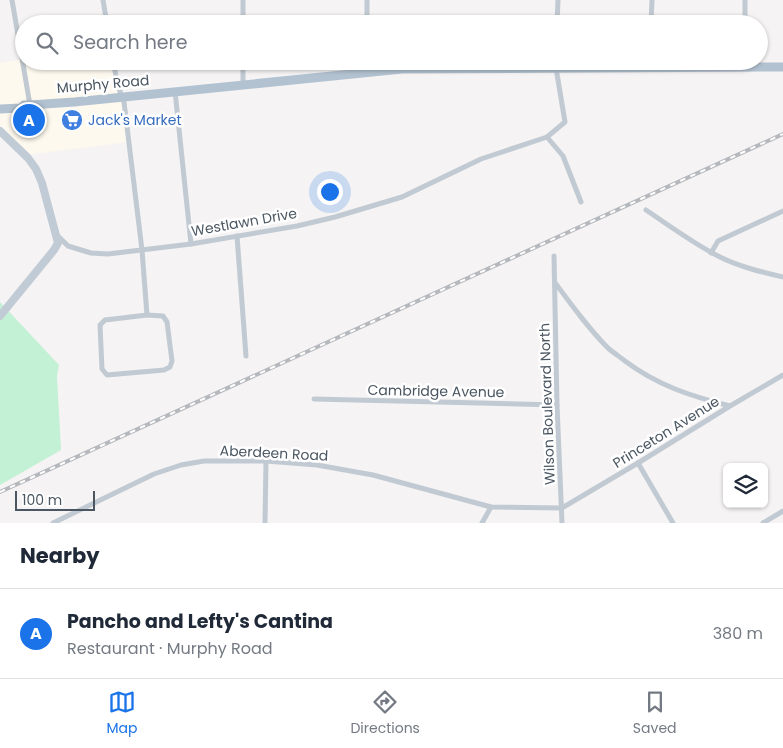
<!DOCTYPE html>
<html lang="en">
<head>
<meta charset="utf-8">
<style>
  body { margin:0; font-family:Poppins,sans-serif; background:#f6f6f7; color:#1f2937 }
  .controls { position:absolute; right:15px; bottom:15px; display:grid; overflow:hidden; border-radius:8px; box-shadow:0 1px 4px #0004 }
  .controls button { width:45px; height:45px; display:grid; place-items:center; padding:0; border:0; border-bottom:1px solid #e0e1e3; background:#fff; color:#1f2937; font:25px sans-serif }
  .scale { position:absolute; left:15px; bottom:12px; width:80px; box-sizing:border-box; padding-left:5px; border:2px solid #4a5661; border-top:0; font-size:14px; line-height:18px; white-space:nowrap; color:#4a5661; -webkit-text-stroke:4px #fff; paint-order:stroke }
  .you { position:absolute; left:329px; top:191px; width:18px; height:18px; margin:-12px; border:4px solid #fff; border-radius:50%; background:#1a73e8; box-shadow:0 0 0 8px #1a73e833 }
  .badge { display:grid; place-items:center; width:32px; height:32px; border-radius:50%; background:#1a73e8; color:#fff; font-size:16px; font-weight:700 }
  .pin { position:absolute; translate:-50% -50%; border:2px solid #fff; box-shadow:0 1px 5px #0006 }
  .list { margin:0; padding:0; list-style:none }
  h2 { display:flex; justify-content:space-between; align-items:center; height:65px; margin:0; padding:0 20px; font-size:21px }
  h2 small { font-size:16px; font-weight:400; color:#747a83 }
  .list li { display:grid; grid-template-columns:32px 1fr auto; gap:15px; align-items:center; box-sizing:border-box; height:90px; padding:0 20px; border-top:1px solid #e0e1e3 }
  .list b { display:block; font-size:19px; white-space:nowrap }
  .list p { margin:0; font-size:16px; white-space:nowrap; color:#747a83 }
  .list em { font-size:16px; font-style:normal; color:#747a83 }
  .icon { flex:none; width:28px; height:28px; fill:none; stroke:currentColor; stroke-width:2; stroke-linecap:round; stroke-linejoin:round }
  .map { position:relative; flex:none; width:783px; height:523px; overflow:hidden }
  .search { position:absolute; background:#fff; box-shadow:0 1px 4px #0004; left:15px; right:15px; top:15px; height:55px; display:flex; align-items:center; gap:12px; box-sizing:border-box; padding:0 18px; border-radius:28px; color:#747a83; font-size:19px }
  .sheet { height:155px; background:#fff }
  nav { display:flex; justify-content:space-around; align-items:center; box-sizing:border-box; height:70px; border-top:1px solid #e0e1e3; background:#fff; font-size:14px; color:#747a83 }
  nav a { display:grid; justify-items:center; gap:2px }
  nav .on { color:#1a73e8 }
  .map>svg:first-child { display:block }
  .commercial { fill:#fdf9ef }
  .green { fill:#c3f1d5 }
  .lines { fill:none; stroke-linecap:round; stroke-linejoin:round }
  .street { stroke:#c1cad2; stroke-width:5 }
  .secondary { stroke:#c1cbd6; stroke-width:8 }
  .primary { stroke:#b3c2d1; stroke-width:9 }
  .rail-casing { stroke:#b5b8bd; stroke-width:4 }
  .rail { stroke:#fff; stroke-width:2; stroke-dasharray:5.5; stroke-linecap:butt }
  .labels { text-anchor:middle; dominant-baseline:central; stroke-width:5; stroke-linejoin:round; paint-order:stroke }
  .street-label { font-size:14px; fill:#4a5661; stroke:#fff }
  .shop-label { font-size:14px; fill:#366cbe; stroke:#fff; text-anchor:start }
</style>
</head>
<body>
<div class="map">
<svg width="783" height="523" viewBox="0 0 783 523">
  <rect width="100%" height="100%" fill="#f5f3f3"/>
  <!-- commercial -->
  <polygon class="commercial" points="24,36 24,61 113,61 124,102 128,142 25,155 0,131 0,63 22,59 18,37"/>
  <!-- green -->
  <polygon class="green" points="0,302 59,365 57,376 61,450 0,485"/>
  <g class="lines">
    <!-- street -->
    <g class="street">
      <polyline points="12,0 30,105"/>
      <polyline points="103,0 107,24"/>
      <polyline points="367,0 367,24"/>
      <polyline points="243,24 243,0"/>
      <polyline points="557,24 558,0"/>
      <polyline points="651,24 652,0"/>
      <polyline points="745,24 745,0"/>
      <polyline points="113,61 118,86 124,102 142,250 147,315 163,316 167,322 172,361 170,367 164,370 107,375 102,369 100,325 105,320 147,315"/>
      <polyline points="367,72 367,61"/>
      <polyline points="243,84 243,61"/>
      <polyline points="175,91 191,244"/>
      <polyline points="547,137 563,156 581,202"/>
      <path d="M646,210c24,16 48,34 74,47 20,10 42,15 63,20"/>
      <polyline points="57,235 68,246 91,253 108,254 191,244 297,226 335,217 402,197 481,159 547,137 565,122 556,68 556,61"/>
      <polyline points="237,236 246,356"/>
      <polyline points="711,253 718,241 783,211"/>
      <polyline points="554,256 557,405 562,523"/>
      <path d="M556,284c17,23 33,45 53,65 5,4 11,8 16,12 32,24 65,35 105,45"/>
      <polyline points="314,399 557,405"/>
      <polyline points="638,463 673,523"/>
      <polyline points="53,523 154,474 181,465 204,461 266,461 317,465 373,475 491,507 562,508 638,463 730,406 783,375"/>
      <polyline points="265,523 266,461"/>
      <polyline points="482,523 491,507"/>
      <polyline points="763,523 783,511"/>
    </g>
    <!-- secondary -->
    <polyline class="secondary" points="0,131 28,158 36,169 42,183 58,243 54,250 0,316"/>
    <!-- primary -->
    <polyline class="primary" points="0,109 21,108 24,105 30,105 74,102 402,69 783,67"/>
    <!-- rail casing -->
    <g class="rail-casing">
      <polyline id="rail" points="0,492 783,134"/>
    </g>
    <!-- rail -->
    <use href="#rail" class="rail"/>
  </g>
  <!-- icons -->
  <defs>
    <g id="supermarket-disc" transform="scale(1.125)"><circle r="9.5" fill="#3f7fe0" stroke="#fff"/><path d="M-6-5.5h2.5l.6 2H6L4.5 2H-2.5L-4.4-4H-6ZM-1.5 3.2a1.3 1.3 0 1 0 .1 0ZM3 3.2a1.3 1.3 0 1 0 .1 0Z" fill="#fff"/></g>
  </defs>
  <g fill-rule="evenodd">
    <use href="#supermarket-disc" x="72" y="120"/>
  </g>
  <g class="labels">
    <!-- street labels -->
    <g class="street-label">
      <text transform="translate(103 84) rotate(-5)">Murphy Road</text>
      <text transform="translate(244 222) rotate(-10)">Westlawn Drive</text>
      <text transform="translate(436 391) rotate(1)">Cambridge Avenue</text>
      <text transform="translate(547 404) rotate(-92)">Wilson Boulevard North</text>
      <text transform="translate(666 432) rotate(-32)">Princeton Avenue</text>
      <text transform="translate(274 453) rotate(3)">Aberdeen Road</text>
    </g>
    <!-- shop labels -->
    <g class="shop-label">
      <text x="88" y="120">Jack's Market</text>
    </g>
  </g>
</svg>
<div class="controls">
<button><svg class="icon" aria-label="layers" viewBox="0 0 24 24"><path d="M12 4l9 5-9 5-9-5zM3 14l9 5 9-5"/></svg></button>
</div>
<div class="scale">100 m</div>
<div class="you"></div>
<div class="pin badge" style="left:29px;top:120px">A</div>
<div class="search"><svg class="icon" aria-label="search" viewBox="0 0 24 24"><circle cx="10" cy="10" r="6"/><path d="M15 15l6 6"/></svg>Search here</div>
</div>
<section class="sheet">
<h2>Nearby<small></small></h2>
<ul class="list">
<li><span class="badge">A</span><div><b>Pancho and Lefty's Cantina</b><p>Restaurant · Murphy Road</p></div><em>380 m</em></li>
</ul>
</section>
<nav>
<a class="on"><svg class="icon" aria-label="map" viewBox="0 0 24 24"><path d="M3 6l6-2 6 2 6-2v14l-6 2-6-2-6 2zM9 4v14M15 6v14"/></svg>Map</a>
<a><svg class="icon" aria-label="directions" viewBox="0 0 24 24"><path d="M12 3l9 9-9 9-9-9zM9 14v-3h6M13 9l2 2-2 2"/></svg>Directions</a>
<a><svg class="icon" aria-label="saved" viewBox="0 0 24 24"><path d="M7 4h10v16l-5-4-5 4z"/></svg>Saved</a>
</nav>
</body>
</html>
